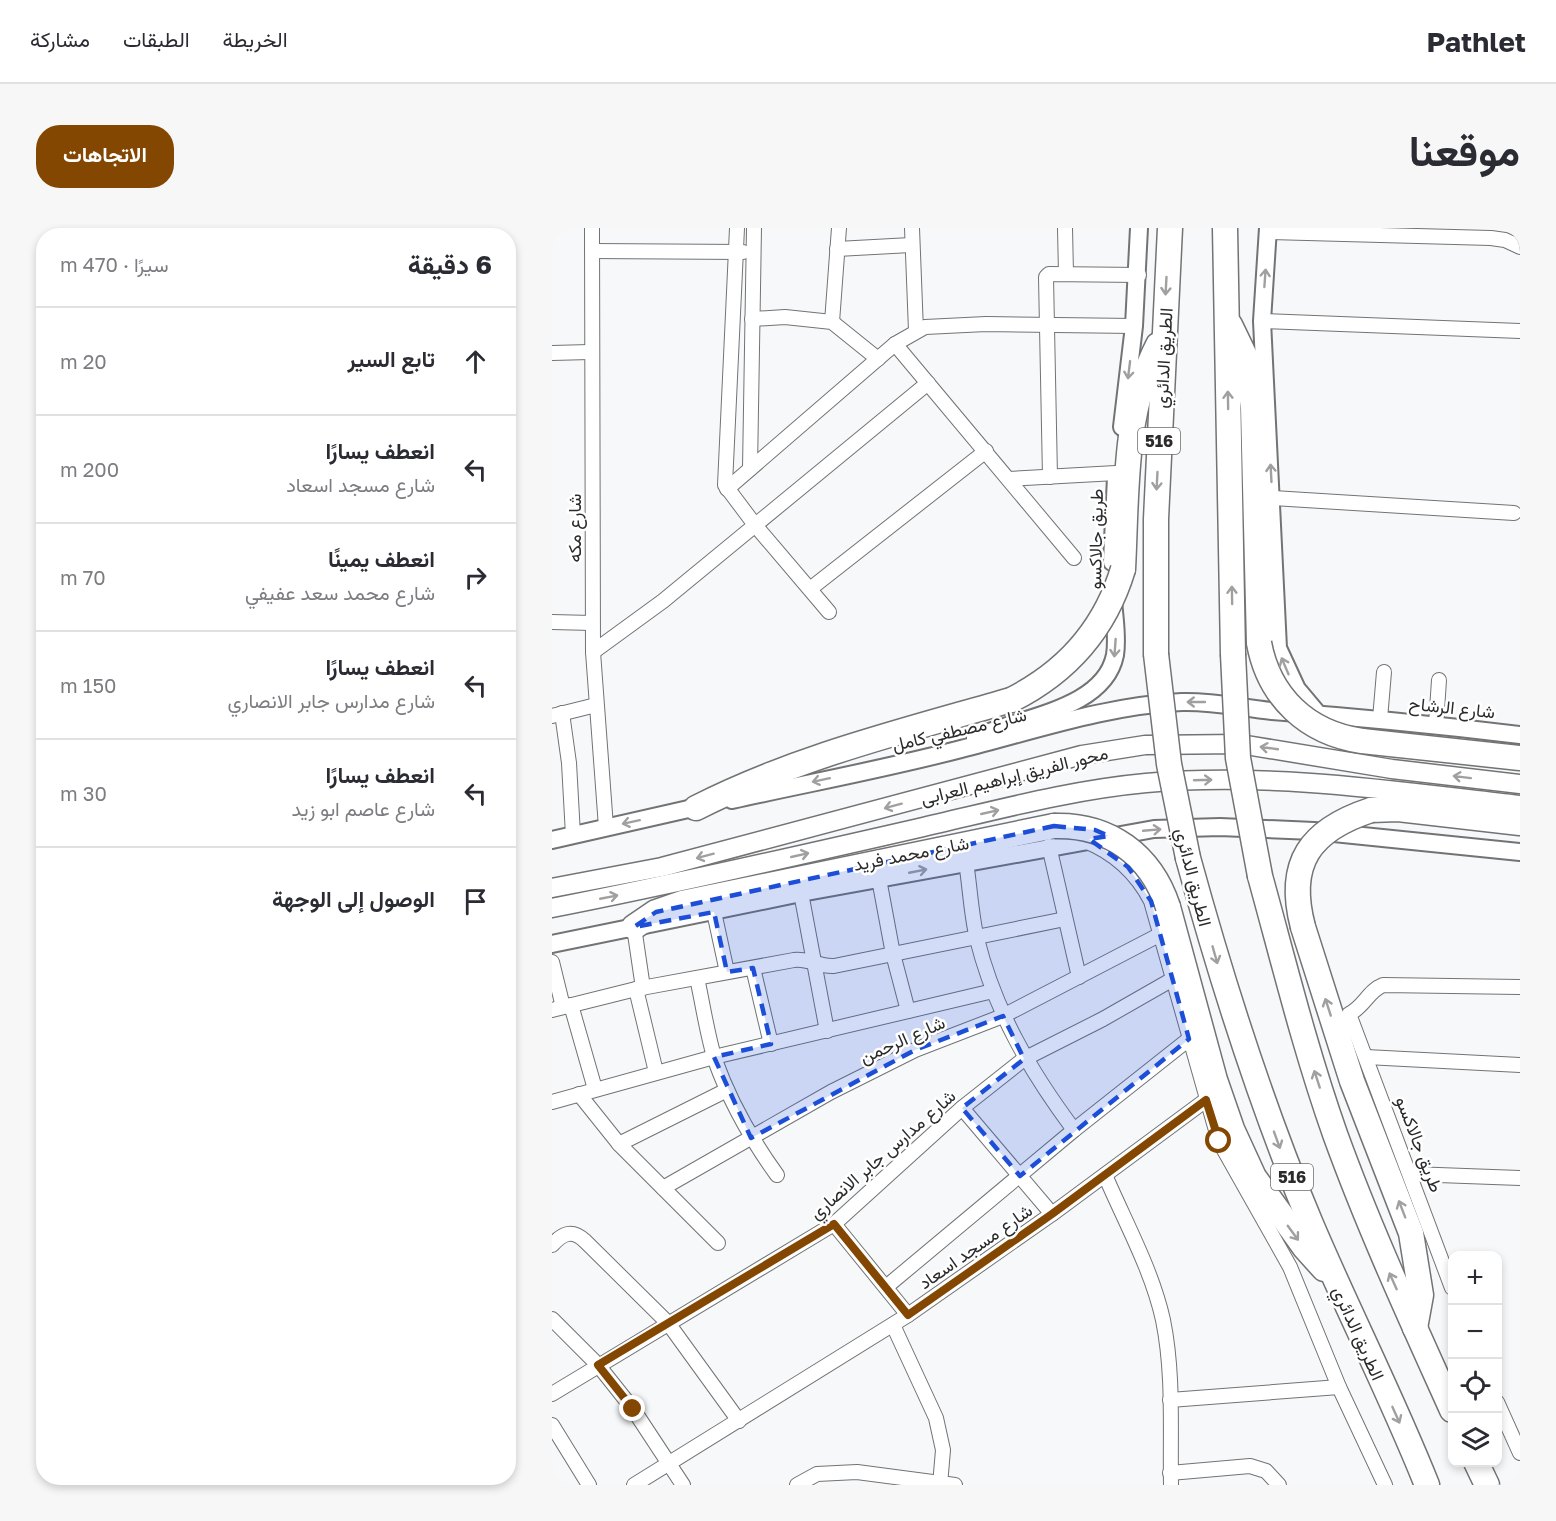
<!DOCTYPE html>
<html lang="ar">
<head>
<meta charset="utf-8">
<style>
  body { margin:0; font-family:"Golos Text",Vazirmatn,sans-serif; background:#f7f7f7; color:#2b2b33; direction:rtl }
  .controls { position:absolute; right:18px; bottom:18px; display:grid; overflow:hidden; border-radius:12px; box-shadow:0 3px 9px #0003 }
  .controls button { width:54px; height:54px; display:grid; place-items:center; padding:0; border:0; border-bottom:2px solid #e1e1e2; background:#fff; color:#2b2b33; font:30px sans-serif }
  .stop { position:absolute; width:18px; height:18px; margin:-14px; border:4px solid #834701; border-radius:50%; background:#fff }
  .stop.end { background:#834701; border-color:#fff; box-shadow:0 2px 6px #0008 }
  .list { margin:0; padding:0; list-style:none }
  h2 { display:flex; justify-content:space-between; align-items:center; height:78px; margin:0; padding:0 24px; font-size:26px }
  h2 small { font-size:20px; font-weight:400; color:#7c7c81 }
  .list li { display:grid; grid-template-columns:39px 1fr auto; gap:18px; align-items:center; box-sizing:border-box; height:108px; padding:0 24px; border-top:2px solid #e1e1e2 }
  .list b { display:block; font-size:22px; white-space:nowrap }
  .list p { margin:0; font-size:20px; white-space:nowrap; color:#7c7c81 }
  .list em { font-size:20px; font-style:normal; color:#7c7c81 }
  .icon { flex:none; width:33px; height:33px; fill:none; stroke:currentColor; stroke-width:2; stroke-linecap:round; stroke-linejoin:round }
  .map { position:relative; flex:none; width:968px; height:1257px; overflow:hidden; direction:ltr; border-radius:24px }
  header { display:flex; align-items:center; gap:36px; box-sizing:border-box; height:84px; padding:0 30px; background:#fff; border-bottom:2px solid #e1e1e2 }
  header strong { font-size:28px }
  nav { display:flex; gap:33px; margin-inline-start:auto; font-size:21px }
  .intro { display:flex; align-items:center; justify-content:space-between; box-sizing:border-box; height:144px; padding:0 36px }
  h1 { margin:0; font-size:42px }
  .button { padding:15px 27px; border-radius:24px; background:#834701; color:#fff; font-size:21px; font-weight:700 }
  main { display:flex; gap:36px; padding:0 36px }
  aside { flex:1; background:#fff; border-radius:24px; box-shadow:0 3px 9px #0003 }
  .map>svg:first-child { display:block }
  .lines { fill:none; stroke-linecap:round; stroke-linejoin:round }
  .minor-casing { stroke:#727375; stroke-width:16 }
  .tertiary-casing { stroke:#727375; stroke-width:20 }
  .secondary-casing { stroke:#727375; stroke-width:21 }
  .motorway-casing { stroke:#727375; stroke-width:27 }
  .minor { stroke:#fff; stroke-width:14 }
  .tertiary { stroke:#fff; stroke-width:16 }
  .secondary { stroke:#fff; stroke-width:18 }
  .motorway { stroke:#fff; stroke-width:24 }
  .motorway-bridge-casing { stroke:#727375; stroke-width:27; stroke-linecap:butt }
  .motorway-bridge { stroke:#fff; stroke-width:24 }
  .oneway { stroke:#a0a0a0 }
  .route { stroke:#834701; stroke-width:8 }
  .marked { fill:#1d4ed8; fill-opacity:0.2; stroke:#1d4ed8; stroke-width:4.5; stroke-dasharray:12 8; stroke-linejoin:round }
  .labels { text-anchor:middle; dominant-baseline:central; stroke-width:5; stroke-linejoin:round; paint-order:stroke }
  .shield { fill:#fff; stroke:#6b6b6b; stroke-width:1.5 }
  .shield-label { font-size:16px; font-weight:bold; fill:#2b2b2c }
  .street-label { font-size:18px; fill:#2b2b2c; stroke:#fff }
</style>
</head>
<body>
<header>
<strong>Pathlet</strong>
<nav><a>الخريطة</a><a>الطبقات</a><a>مشاركة</a></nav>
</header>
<div class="intro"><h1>موقعنا</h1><a class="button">الاتجاهات</a></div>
<main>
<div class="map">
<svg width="968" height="1257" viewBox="0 0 968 1257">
  <rect width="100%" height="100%" fill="#f6f8fa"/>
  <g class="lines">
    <!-- minor casing -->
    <g class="minor-casing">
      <g id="minor">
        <polyline points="40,0 41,424 54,599"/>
        <polyline points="185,0 173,257 203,297 277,384"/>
        <polyline points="360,0 364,103"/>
        <polyline points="513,0 514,46"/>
        <polyline points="716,4 939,10 953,12 968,19"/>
        <polyline points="285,21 359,17"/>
        <polyline points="40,23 191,24"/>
        <polyline points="200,91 233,89 280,94 326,131"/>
        <polyline points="710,93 968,103"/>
        <polyline points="280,94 287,0"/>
        <polyline points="343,116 522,330"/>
        <polyline points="0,125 38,124"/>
        <polyline points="198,241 202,0"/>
        <polyline points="498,249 494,49 497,46 587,47"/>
        <polyline points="457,251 564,245"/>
        <polyline points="175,261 343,116 373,99 434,96 582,98"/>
        <polyline points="721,270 962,285"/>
        <polyline points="258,361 434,223"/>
        <polyline points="0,394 40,395"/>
        <polyline points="41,424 111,373 376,155"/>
        <polyline points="10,485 17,535 21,607"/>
        <polyline points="0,488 44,477"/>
        <polyline points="828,491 832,444"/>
        <polyline points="884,497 887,452"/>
        <path d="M533,613c30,12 51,31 66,60l68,240 71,126 49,120 46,98"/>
        <polyline points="497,618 527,749"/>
        <path d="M414,634c4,25 5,52 11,77 18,72 53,132 97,191"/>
        <polyline points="327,651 341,726 356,783"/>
        <polyline points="249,665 275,803"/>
        <polyline points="162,684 175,744"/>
        <polyline points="82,699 91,760"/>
        <polyline points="0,734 11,779"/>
        <polyline points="201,740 219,816"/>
        <path d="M145,750c6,27 10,56 18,82 15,42 36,79 62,115"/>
        <polyline points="84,761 104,844"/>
        <polyline points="19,777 43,861"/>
        <path d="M0,782l84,-21 158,-29c14,-2 25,7 40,6l231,-47"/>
        <polyline points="814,829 968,837"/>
        <polyline points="27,866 67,916 166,1015"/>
        <polyline points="0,874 162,829 441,763"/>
        <polyline points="410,880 500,986"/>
        <polyline points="67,916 175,862"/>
        <polyline points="859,946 968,950"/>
        <path d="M553,947c20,47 47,95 58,145 11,54 7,110 8,165"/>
        <polyline points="111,960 279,864 363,822 451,788 609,706"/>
        <polyline points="282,996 356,1087"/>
        <path d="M0,1017c11,-12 20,-16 33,-4l83,82 71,98"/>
        <polyline points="334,1059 522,902 637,811"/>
        <path d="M900,1060l-103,-274c15,-7 19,-23 34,-29l137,2"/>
        <polyline points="0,1091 46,1137 81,1181 131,1257"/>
        <polyline points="341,1097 384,1190 391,1222 388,1257"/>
        <polyline points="0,1166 282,996 410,880 472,831 551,791 621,751"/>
        <polyline points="618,1172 787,1159"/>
        <polyline points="945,1174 968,1225"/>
        <polyline points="0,1197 37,1257"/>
        <polyline points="618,1245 698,1238 714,1243 727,1257"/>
        <polyline points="82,1257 356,1087 500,986 654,872"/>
        <polyline points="245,1257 265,1246 305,1244 403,1257"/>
      </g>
    </g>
    <!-- tertiary casing -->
    <g class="tertiary-casing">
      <g id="tertiary">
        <polyline points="716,0 710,93 726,420 745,461 766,486"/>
        <polyline points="570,199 582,98 587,0"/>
        <polyline points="560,334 564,249"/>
        <path d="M423,510c44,-21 129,-28 140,-83 3,-18 -1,-38 -2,-56"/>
        <path d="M180,572c76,-17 153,-31 229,-51 72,-18 147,-44 221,-47 31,-1 60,6 90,9 83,6 165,14 248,24"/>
        <polyline points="0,612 154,577"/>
        <polyline points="0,716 249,665 602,601 668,599 762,603 968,624"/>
      </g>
    </g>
    <!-- secondary casing -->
    <g class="secondary-casing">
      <g id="secondary">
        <polyline points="0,660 110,639 530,527 593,517 688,516 840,541 968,556"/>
        <path d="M0,680c123,-24 245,-52 367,-80 75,-17 150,-38 227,-45 125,-11 250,8 374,22"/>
      </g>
    </g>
    <!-- motorway casing -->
    <g class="motorway-casing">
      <g id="motorway">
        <polyline points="673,0 681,426"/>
        <polyline points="678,97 693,128 701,179 707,415"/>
        <path d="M571,341c4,-75 0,-157 35,-224"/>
        <polyline points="604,426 604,291 618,0"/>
        <polyline points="810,513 968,530"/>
        <path d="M144,580c100,-51 208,-77 315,-108"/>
        <polyline points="819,582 846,581 968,595"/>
        <path d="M636,630c34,124 73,247 123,366 37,87 81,173 116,261"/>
        <path d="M708,648c24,87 45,173 75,258 34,94 76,185 117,276"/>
        <polyline points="616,679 663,852 680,901 702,949 753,1020 772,1041"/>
        <polyline points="82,699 104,684 130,675 502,598"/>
        <polyline points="751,699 800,853 859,1005 869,1067 863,1100"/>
        <polyline points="924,1234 935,1257"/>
      </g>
    </g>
    <!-- minor -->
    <use href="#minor" class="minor"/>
    <!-- tertiary -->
    <use href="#tertiary" class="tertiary"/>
    <!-- secondary -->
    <use href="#secondary" class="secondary"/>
    <!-- motorway -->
    <use href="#motorway" class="motorway"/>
    <!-- motorway-bridge casing -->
    <g class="motorway-bridge-casing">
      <g id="motorway-bridge">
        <path d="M707,415c10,54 48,90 103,98"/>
        <polyline points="604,426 617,536 636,630"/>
        <polyline points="681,426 686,530 708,648"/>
        <path d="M459,472c56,-28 94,-71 112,-131"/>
        <path d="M502,598c55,-2 97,29 114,81"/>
        <path d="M751,699c-17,-64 7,-97 68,-117"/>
      </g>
    </g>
    <!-- motorway-bridge -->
    <use href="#motorway-bridge" class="motorway-bridge"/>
  </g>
  <!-- one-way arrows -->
  <defs><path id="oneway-shaft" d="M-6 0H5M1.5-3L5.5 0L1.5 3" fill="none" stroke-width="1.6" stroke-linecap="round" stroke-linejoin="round" transform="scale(1.5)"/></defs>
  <g class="oneway">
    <use href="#oneway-shaft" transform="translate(713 50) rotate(-86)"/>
    <use href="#oneway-shaft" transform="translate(614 58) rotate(93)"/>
    <use href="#oneway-shaft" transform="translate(577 142) rotate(97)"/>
    <use href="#oneway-shaft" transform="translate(676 172) rotate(-91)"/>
    <use href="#oneway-shaft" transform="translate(719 245) rotate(-93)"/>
    <use href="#oneway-shaft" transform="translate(605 253) rotate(93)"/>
    <use href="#oneway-shaft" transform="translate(680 367) rotate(-91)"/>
    <use href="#oneway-shaft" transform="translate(563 420) rotate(94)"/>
    <use href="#oneway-shaft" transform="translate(733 438) rotate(-113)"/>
    <use href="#oneway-shaft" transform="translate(644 474) rotate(-180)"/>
    <use href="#oneway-shaft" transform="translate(717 520) rotate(-172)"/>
    <use href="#oneway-shaft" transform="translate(910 549) rotate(-173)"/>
    <use href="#oneway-shaft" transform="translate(269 552) rotate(168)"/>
    <use href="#oneway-shaft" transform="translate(651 552) rotate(-2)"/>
    <use href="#oneway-shaft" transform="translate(341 578) rotate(165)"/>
    <use href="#oneway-shaft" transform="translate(438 584) rotate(-13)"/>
    <use href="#oneway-shaft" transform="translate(79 594) rotate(168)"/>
    <use href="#oneway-shaft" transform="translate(600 602) rotate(-5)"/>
    <use href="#oneway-shaft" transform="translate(248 627) rotate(-13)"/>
    <use href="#oneway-shaft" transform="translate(153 628) rotate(165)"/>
    <use href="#oneway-shaft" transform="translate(366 643) rotate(-11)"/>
    <use href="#oneway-shaft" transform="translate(57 669) rotate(-11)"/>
    <use href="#oneway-shaft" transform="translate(663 727) rotate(74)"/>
    <use href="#oneway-shaft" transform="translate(776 779) rotate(-108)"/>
    <use href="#oneway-shaft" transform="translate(765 851) rotate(-108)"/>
    <use href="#oneway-shaft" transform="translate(725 912) rotate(70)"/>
    <use href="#oneway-shaft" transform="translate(850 981) rotate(-111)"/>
    <use href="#oneway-shaft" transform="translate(741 1005) rotate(54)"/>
    <use href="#oneway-shaft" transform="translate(841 1053) rotate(-114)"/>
    <use href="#oneway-shaft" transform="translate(844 1187) rotate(66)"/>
  </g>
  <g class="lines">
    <!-- route -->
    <polyline class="route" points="81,1181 46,1137 282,996 356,1087 500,986 654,872 667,913"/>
  </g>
  <!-- marked area -->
  <path class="marked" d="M502,598l41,4 14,6 -20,3 39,28 23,34 38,138 -169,137 -58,-68 62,-49 -21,-43 -88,34 -164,88 -37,-81 57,-13 -18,-76 -26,4 -13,-60 -80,15 22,-15z"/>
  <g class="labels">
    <!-- shield labels -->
    <g class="shield">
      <rect x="586" y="200" width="42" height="26" rx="4.5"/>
      <rect x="719" y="936" width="42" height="26" rx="4.5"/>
    </g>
    <g class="shield-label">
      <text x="607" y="213">516</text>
      <text x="740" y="949">516</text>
    </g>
    <!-- street labels -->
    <g class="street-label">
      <text transform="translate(611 130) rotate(-87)">الطريق الدائري</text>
      <text transform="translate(22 300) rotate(-90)">شارع مكه</text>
      <text transform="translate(543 311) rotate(-89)">طريق جالاكسو</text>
      <text transform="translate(900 479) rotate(6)">شارع الرشاح</text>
      <text transform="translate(407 501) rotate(-13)">شارع مصطفي كامل</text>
      <text transform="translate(462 547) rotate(-14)">محور الفريق إبراهيم العرابى</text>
      <text transform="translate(359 625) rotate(-11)">شارع محمد فريد</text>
      <text transform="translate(642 649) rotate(76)">الطريق الدائري</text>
      <text transform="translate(350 811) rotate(-24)">شارع الرحمن</text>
      <text transform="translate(868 916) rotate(69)">طريق جالاكسو</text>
      <text transform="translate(330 926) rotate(-41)">شارع مدارس جابر الانصاري</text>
      <text transform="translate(423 1018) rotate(-35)">شارع مسجد اسعاد</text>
      <text transform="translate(807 1105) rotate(66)">الطريق الدائري</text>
    </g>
  </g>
</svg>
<div class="controls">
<button>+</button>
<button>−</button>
<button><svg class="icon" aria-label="locate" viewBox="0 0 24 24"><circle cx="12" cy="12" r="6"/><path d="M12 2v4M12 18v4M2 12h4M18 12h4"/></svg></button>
<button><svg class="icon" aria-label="layers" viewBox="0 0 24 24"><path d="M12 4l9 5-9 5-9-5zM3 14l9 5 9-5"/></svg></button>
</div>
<div class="stop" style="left:667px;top:913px"></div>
<div class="stop end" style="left:81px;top:1181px"></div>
</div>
<aside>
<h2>6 دقيقة<small>سيرًا · 470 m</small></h2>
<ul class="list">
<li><svg class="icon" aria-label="ahead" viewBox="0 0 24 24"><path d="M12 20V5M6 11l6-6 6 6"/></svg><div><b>تابع السير</b></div><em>20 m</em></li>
<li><svg class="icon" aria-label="left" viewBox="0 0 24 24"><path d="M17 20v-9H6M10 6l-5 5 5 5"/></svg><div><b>انعطف يسارًا</b><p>شارع مسجد اسعاد</p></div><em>200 m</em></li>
<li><svg class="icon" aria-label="right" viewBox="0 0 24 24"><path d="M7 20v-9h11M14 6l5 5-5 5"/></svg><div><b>انعطف يمينًا</b><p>شارع محمد سعد عفيفي</p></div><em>70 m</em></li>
<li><svg class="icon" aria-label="left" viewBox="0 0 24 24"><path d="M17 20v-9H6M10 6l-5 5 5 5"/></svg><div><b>انعطف يسارًا</b><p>شارع مدارس جابر الانصاري</p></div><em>150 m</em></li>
<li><svg class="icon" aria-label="left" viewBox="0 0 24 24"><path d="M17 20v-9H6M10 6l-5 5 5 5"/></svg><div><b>انعطف يسارًا</b><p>شارع عاصم ابو زيد</p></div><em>30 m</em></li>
<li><svg class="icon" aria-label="arrive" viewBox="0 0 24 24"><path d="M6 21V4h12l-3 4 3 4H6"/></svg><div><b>الوصول إلى الوجهة</b></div></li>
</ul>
</aside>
</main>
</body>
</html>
